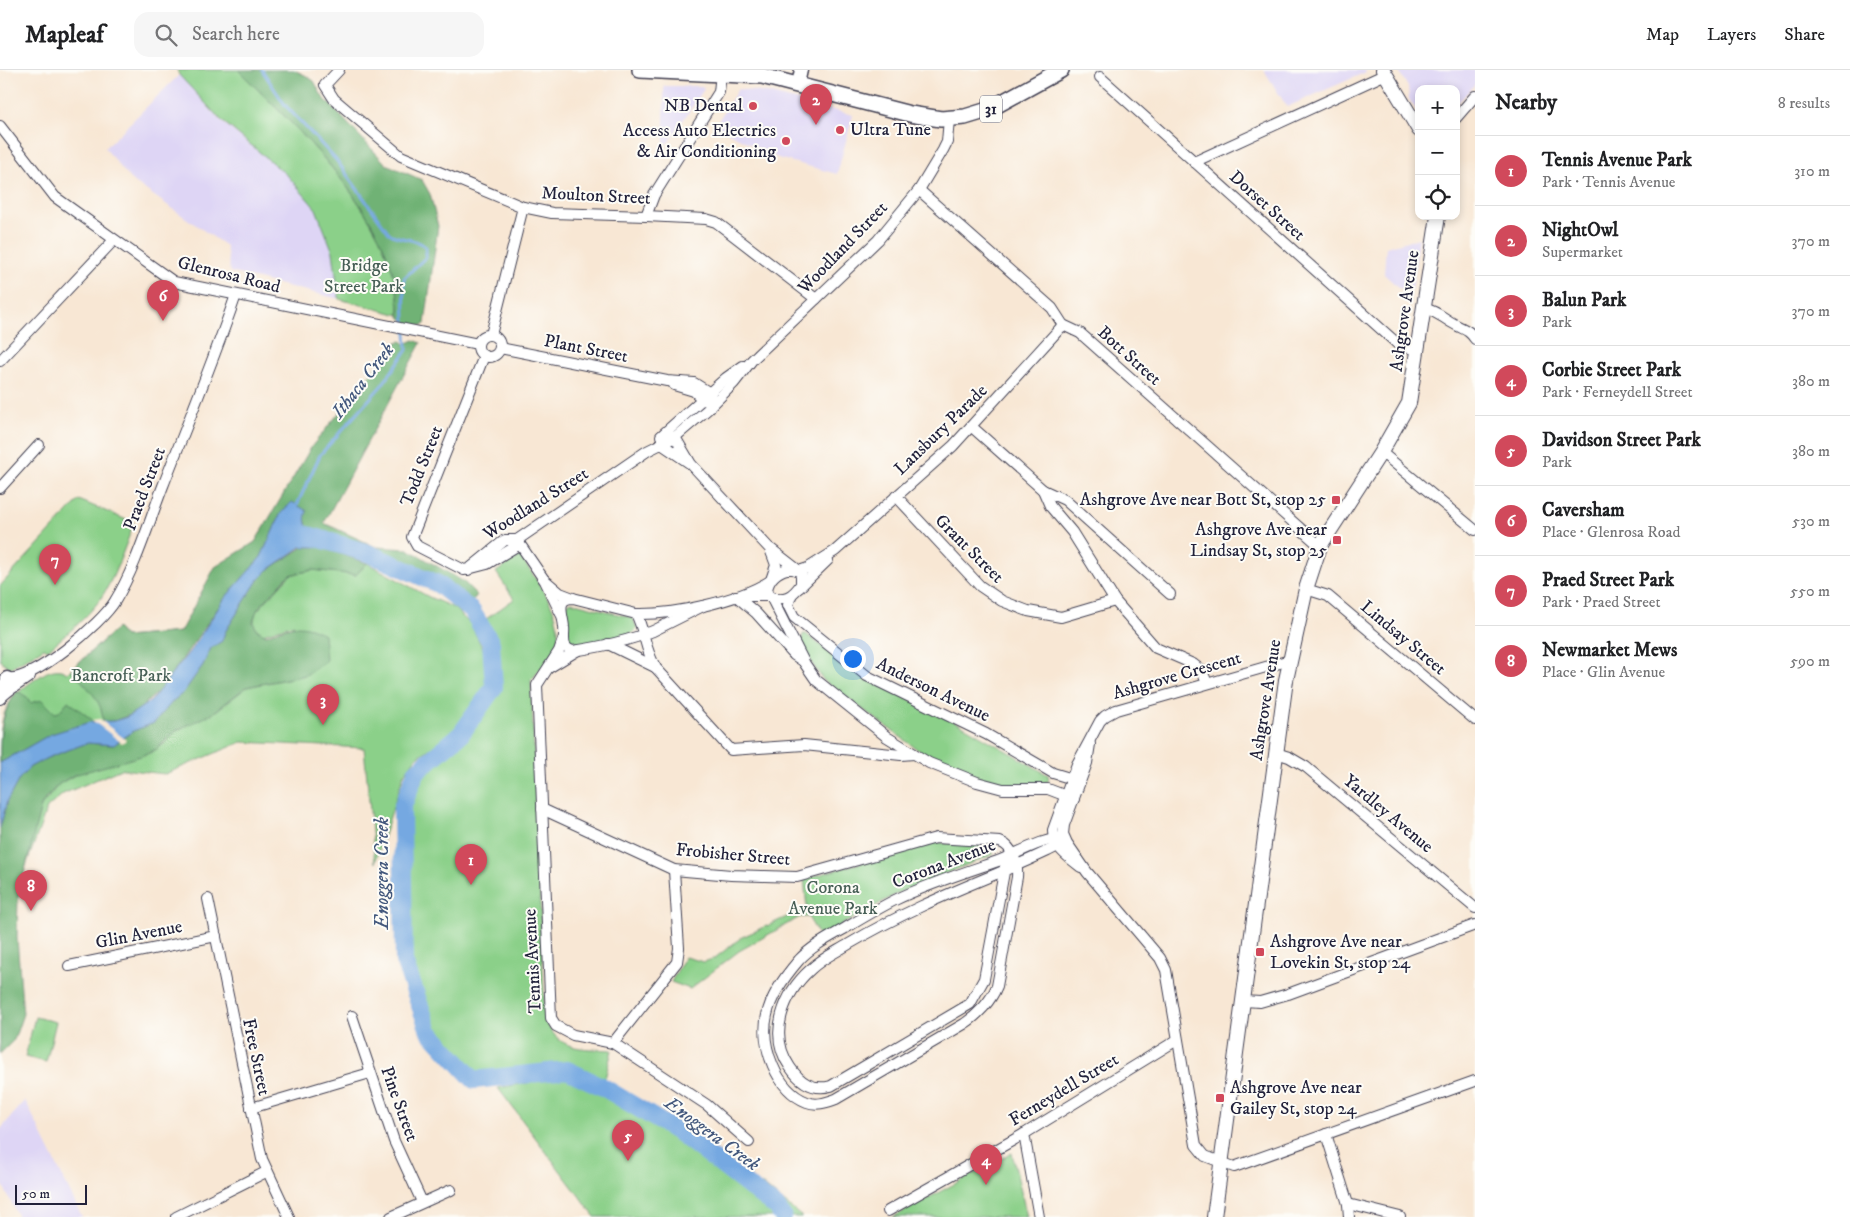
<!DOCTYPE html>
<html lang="en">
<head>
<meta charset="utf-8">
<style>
  body { margin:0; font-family:"IM FELL DW Pica",serif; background:#f6f6f6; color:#202124 }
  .controls { position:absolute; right:15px; top:15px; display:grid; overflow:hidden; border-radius:10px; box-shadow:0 2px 8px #0003 }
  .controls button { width:45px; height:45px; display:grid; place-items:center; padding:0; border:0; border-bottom:1px solid #e0e0e0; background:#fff; color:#202124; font:25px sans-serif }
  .scale { position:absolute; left:15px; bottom:12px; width:72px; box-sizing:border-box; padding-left:5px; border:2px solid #22223b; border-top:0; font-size:14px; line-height:18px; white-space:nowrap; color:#22223b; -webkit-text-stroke:4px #fdfcf7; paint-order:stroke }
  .you { position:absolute; left:852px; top:588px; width:18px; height:18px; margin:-12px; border:4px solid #fff; border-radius:50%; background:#1a73e8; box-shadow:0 0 0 8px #1a73e833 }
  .badge { display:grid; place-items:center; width:32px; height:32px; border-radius:50%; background:#d1495b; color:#fff; font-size:16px; font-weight:700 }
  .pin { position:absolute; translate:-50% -41px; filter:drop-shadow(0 1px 2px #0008) }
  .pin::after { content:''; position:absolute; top:26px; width:18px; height:15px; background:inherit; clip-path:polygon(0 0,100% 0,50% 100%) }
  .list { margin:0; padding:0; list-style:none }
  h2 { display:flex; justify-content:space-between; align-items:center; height:65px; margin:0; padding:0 20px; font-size:21px }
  h2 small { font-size:16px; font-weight:400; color:#757577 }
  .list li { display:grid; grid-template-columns:32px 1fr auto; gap:15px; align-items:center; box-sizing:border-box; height:70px; padding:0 20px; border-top:1px solid #e0e0e0 }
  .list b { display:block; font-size:19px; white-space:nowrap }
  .list p { margin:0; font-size:16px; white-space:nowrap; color:#757577 }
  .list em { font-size:16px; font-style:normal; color:#757577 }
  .icon { flex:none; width:28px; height:28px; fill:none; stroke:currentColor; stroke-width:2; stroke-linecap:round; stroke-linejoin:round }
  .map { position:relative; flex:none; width:1475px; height:1147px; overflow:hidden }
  header { display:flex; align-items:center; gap:30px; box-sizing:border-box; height:70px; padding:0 25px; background:#fff; border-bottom:1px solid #e0e0e0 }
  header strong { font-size:24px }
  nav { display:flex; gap:28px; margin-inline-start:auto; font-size:18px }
  .search { width:350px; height:45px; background:#f6f6f6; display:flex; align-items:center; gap:12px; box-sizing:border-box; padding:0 18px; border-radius:15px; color:#757577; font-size:19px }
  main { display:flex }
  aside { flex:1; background:#fff }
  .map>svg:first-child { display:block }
  .built { fill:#ded5f5 }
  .green { fill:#8bd089; stroke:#567962 }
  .forest { fill:#70b275; stroke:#496a58 }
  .water { fill:#75a8e1; stroke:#4c658e }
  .pier { fill:#f8e7d4 }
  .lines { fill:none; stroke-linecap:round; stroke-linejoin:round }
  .stream { stroke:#75a8e1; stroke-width:3 }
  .river { stroke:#75a8e1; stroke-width:18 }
  .minor-casing { stroke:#424052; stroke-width:12 }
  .tertiary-casing { stroke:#424052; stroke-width:15 }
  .secondary-casing { stroke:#424052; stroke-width:16 }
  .primary-casing { stroke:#424052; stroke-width:18 }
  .minor { stroke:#fff; stroke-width:10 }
  .tertiary { stroke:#fff; stroke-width:12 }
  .secondary { stroke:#fff; stroke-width:14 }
  .primary { stroke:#fff; stroke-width:15 }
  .poi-dot { fill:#d1495b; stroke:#fdfcf7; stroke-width:2 }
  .labels { text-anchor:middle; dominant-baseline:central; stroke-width:4; stroke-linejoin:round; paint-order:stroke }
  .shield { fill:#fdfcf7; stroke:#646373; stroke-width:1 }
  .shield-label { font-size:16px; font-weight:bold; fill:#22223b }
  .poi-label { font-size:18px; fill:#22223b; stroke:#fdfcf7; text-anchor:end }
  .street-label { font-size:18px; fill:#22223b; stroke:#fdfcf7 }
  .park-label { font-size:18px; fill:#475f56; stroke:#fdfcf7 }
  .water-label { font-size:19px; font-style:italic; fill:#43587d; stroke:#fdfcf7 }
</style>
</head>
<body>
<header>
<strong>Mapleaf</strong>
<div class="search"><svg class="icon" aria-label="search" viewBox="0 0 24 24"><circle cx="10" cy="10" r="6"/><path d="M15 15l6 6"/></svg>Search here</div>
<nav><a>Map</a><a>Layers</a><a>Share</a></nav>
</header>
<main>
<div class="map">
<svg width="1475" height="1147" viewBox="0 0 1475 1147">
  <rect width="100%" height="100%" fill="#fdfcf7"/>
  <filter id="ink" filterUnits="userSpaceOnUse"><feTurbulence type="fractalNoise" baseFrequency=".02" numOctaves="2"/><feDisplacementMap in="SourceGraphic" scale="10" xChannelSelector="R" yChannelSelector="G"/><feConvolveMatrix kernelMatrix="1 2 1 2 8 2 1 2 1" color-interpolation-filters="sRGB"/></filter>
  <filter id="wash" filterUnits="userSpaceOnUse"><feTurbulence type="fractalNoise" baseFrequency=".0096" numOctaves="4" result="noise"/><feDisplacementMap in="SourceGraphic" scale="20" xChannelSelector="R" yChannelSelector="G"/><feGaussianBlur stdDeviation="1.12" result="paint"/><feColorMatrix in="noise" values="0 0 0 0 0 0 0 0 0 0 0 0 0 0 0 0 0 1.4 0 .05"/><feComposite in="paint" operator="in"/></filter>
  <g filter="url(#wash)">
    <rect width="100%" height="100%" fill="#f8e7d4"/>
    <!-- built -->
    <g class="built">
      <polygon points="1264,0 1365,0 1366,2 1287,37"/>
      <polygon points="1398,0 1475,0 1475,14 1456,35 1456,19 1419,19 1419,44 1409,29 1408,17"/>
      <polygon points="179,5 221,51 288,106 316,139 333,182 339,229 230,202 226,176 130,109 105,78"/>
      <polygon points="664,16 702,16 704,19 668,73 664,73"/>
      <polygon points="738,19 767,23 853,45 837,104 778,88 715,56"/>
      <polygon points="1419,168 1412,220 1399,218 1384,204 1386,177"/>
      <polygon points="25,1030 82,1147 18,1147 0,1109 0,1060"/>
    </g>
    <!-- green -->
    <g class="green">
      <path d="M177,0h61c62,62 162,151 161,245l-60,-16 -6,-47 -17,-43 -28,-33 -67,-56 -42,-45z"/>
      <path d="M79,430l55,23c-10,26 -19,55 -35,78 -14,19 -34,34 -51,49l-4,-2 -34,20 -10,-8v-74z"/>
      <path d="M520,486c17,26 51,64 33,97 -6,10 -15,19 -22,27l14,338c13,34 35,30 67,32l-9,37 -36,-17 -93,10 -45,-49 -25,-70 -2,-153 14,-36 45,-38 33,-47 -3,-44 -19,-32 14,8 28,-20 -18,-27z"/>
      <polygon points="367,493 429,527 454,538 471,555 483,579 489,597 487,618 481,627 467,641 452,664 416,688 404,704 375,793 364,678 242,672 165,704 121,699 63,724 47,738 19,815 41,736 59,714 82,701 150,683 164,674 177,660 212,644 247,617 306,605 294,554 263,564 254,557 254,544 290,505 313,500 356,505"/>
      <polygon points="571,532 633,548 637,559 630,565 574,578 569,573 565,535"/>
      <path d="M117,558l8,9 55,-5 -66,89 -24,1 -85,37 -5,4c0,-47 0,-62 42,-88 7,-5 18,-8 25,-2z"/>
      <polygon points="803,564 806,564 856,603 962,655 1048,705 1049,710 1045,714 1005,716 984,711 921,682 824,611 806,585 801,573"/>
      <polygon points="933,772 988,777 994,784 900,822 820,867 808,847 800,847 739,881 690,919 671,912 685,887 704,892 715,888 742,867 807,838 804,809"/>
      <polygon points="35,947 56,952 46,992 25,987"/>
      <polygon points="572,1005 673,1066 735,1116 763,1115 802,1147 595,1147 498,1018"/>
      <polygon points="1012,1083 1027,1147 893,1147"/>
    </g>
    <!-- forest -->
    <g class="forest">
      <path d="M238,0h56l11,5 9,6 8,15 64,68 36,16 8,14 8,32 -13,98c-10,5 -20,0 -26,-9 1,-94 -99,-183 -161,-245z"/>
      <path d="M414,270l7,3 -97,180 52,24 32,2 56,33 13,13 -7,9 -25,-19 -31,-15 -40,-17 -60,-20 -7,-6 -2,-9 -24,-5 -20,44 -36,41 -63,90 -27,25 -21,8 -11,1c0,-23 -18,-36 -32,-52l46,-42 8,9 55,-5 35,-65 40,-25 57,-96 85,-104 5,-1 3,3z"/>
      <path d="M305,476h12l50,17 -11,12 -43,-5 -24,5 -32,35 -4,12 4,8 9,5c25,-9 34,-14 58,-1l2,27 -20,14 -60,12 -34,27 -35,16 -20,19 -16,7 -67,19 -15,9 -13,14 -5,8 -23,92 -1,40 6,76 -9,26 -14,14v-226l7,-27 12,-22 11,-12 17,-9 40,-15 25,2 21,-14 21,-8 20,-23 9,-7 20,-28 8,-17 11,-7 3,-9 33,-52 10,-10z"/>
      <path d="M17,621l10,6 3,6 12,-3 13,13 4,-1 9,-11 27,21 -44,12 -51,29c0,-28 0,-48 17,-72z"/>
    </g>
    <!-- water -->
    <path class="water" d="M292,432l15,9c-6,16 5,22 19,27l-4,9h-21l-33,23 -10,10 -33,52 -3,9 -11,7 -8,17 -20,28 -9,7 -20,23 -21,8 -19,14 -27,-2 -40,15 -17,9 -11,12 -12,22 -7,27v-65l51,-29 39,-12 24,-1 13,-4 24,-16 42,-54 32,-49 36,-41 20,-44z"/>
    <!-- pier -->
    <polygon class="pier" points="100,649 103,652 126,670 122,673 92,650"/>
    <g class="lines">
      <!-- stream -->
      <g class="stream">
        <path d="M262,0l23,35 52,56 52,72c11,8 26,4 37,14v10l-22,21 1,48"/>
        <polyline points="296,437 320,385 382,315 407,280 406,262"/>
      </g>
      <!-- river -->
      <polyline class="river" points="304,464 368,483 438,514 472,541 491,573 494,617 461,664 416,702 402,738 404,891 429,961 474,1010 567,1000 603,1017 681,1064 777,1138 783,1147"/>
    </g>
  </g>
  <g filter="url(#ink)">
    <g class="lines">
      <!-- minor casing -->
      <g class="minor-casing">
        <g id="minor">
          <polyline points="339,0 325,15 334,29 401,86 523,137 552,143 646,146 706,149 716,152 816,229"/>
          <polyline points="1100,7 1401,277 1418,279"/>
          <polyline points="1456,48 1475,26"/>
          <polyline points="0,56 55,127 174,212 478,274"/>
          <polyline points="1194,92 1386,4"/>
          <polyline points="919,120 1052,238 1063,255 1080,263 1320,476"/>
          <polyline points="646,146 654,125 719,22 721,3"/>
          <path d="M1424,238c17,5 18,10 32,17 9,5 13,5 19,14"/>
          <polyline points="491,265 523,137"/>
          <circle cx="489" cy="276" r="11"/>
          <polyline points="500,278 667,311 694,313 710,323 713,333"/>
          <polyline points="484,286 412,467 417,476 464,500 487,494 520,474"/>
          <polyline points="0,291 114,170"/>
          <polyline points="674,315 694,321 703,330 710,332"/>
          <polyline points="972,357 1043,420 1050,436 1072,462 1115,531 1156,578 1193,594 1202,601 1207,613"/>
          <polyline points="661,366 726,308 743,296"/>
          <polyline points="1381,382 1475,460"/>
          <polyline points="691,394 663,375 664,364 675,367 691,394 770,479 776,495 772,507"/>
          <polyline points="0,418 39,375"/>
          <polyline points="1043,420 1065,430 1170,524"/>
          <polyline points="896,426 980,516 1002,531 1028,541 1061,547 1115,531"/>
          <polyline points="517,470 545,511 561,544"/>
          <polyline points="771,479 798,500"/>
          <path d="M787,499h6l8,3v12c-8,12 -17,18 -31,12l-3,-6c2,-12 9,-18 20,-21z"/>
          <polyline points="468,500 505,470 517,470 647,381 675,367 708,339 734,313 752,290 878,170 919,120 943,80 947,72 949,49"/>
          <polyline points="799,501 808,498 835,481 953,376 1063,255"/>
          <polyline points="546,511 560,523 573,528"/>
          <polyline points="799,518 828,490"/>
          <polyline points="1306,519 1328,526 1475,650"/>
          <polyline points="736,526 756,543 794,585 803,591"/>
          <polyline points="736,526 770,526"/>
          <polyline points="791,526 788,535 794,547 867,606 986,664 1053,703 1076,710"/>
          <polyline points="771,527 805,594 816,610 887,667 929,693 977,712 1003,719 1048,719 1074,729"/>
          <path d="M703,536l-50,25c-25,10 -53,16 -80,20 -3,-1 -4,-1 -7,-4 -4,-6 -1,-14 -2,-20 -1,-12 -9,-29 9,-29l63,16c9,17 9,37 20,54l75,82 73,-5 97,10 13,-1"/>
          <path d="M636,544c38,1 102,-13 134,-33"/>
          <polyline points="564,567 559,581 537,615 551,948 556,956 573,965 613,973 707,1035 749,1072"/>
          <polyline points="608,574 655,597"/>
          <polyline points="550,597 578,580"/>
          <path d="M7,608c25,5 95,-55 108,-77 20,-32 34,-79 48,-115 25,-64 51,-127 73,-191"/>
          <path d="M0,629c8,-10 19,-14 30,-23"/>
          <polyline points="1090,674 1087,693 1064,755 1063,764 1067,773 1087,802 1160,888 1166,900 1196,1075 1205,1086 1234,1097 1475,1011"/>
          <polyline points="1276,683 1289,687 1306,697 1475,838"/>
          <path d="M542,739l132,61 57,5 66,2 139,-39 64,4c13,4 18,23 17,35l-20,109c-6,15 -19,29 -33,38l-128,75c-9,3 -19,7 -29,3 -31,-12 -47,-57 -40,-87 4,-20 19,-40 32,-55 14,-15 33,-24 50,-34 15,-9 30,-18 46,-26 33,-16 68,-27 103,-39 18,-7 48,-24 66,-23"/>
          <path d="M1012,785l-7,12 -21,112 -14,25 -139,82c-19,5 -31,-4 -41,-19 -23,-33 -6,-74 21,-98 10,-10 25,-17 38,-25 47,-28 96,-49 147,-70 17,-7 35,-15 52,-23l10,-5 6,-8"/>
          <path d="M1081,797c-12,-9 -29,-21 -28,-37l24,-66 23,-43 5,-5 11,-6 174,-50"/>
          <polyline points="208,829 262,1089 289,1147"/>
          <polyline points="69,896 216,866"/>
          <polyline points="1244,931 1260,932 1288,924 1475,855"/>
          <polyline points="352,946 394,1071 422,1132"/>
          <polyline points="613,973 677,892 679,878 674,800"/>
          <polyline points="251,1038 370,1003"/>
          <polyline points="1024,1064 1039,1147"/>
          <polyline points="1326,1064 1348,1134 1349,1147"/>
          <polyline points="1348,1134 1400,1147"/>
          <polyline points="888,1141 1024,1064 1177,970"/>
          <polyline points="176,1147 266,1102"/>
          <polyline points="391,1147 451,1120"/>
        </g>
      </g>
      <!-- tertiary casing -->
      <g class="tertiary-casing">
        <g id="tertiary">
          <polyline points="798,14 801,0"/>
          <polyline points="0,617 7,620 7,608"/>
        </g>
      </g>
      <!-- secondary casing -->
      <g class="secondary-casing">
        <g id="secondary">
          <polyline points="1383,0 1419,60"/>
          <polyline points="1214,1147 1286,610 1306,519 1320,476 1381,382 1409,333 1438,146"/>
        </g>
      </g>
      <!-- primary casing -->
      <g class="primary-casing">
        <polyline id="primary" points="640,0 762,6 910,44 941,49 965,47 988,40 1061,0"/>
      </g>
      <!-- minor -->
      <use href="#minor" class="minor"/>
      <!-- tertiary -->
      <use href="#tertiary" class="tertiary"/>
      <!-- secondary -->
      <use href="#secondary" class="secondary"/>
      <!-- primary -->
      <use href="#primary" class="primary"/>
    </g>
  </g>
  <!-- markers -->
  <g class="poi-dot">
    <circle cx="753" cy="36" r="5"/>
    <circle cx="840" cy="60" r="5"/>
    <circle cx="786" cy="71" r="5"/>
    <rect x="1331" y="425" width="10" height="10" rx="2.5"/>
    <rect x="1332" y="465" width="10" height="10" rx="2.5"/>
    <rect x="1255" y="877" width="10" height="10" rx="2.5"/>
    <rect x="1215" y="1023" width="10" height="10" rx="2.5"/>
  </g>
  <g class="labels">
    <!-- shield labels -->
    <rect class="shield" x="980" y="25.5" width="22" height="27" rx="4"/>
    <g class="shield-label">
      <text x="991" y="39">31</text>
    </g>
    <!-- poi labels -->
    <g class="poi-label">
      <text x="743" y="36">NB Dental</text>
      <text x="850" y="60" text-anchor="start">Ultra Tune</text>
      <text x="776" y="61">Access Auto Electrics<tspan x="776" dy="21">&amp; Air Conditioning</tspan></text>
      <text x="1326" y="430">Ashgrove Ave near Bott St, stop 25</text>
      <text x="1327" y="460">Ashgrove Ave near<tspan x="1327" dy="21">Lindsay St, stop 25</tspan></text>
      <text x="1270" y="872" text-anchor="start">Ashgrove Ave near<tspan x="1270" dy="21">Lovekin St, stop 24</tspan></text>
      <text x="1230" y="1018" text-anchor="start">Ashgrove Ave near<tspan x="1230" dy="21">Gailey St, stop 24</tspan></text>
    </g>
    <!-- street labels -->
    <g class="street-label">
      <text transform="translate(596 126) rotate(3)">Moulton Street</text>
      <text transform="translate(1267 136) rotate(42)">Dorset Street</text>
      <text transform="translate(843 178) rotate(-46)">Woodland Street</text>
      <text transform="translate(229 205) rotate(14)">Glenrosa Road</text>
      <text transform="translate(1405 241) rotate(-82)">Ashgrove Avenue</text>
      <text transform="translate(586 279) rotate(11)">Plant Street</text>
      <text transform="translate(1129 286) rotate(42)">Bott Street</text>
      <text transform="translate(941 360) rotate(-44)">Lansbury Parade</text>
      <text transform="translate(422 396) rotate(-68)">Todd Street</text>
      <text transform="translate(145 419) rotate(-69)">Praed Street</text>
      <text transform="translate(536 434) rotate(-32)">Woodland Street</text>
      <text transform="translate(969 479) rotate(45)">Grant Street</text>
      <text transform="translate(1403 568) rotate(40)">Lindsay Street</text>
      <text transform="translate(1177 606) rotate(-16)">Ashgrove Crescent</text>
      <text transform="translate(933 620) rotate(26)">Anderson Avenue</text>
      <text transform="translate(1266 630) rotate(-81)">Ashgrove Avenue</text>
      <text transform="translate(1388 744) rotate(40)">Yardley Avenue</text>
      <text transform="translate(733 785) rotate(5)">Frobisher Street</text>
      <text transform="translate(944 794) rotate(-21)">Corona Avenue</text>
      <text transform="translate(139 865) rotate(-11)">Glin Avenue</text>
      <text transform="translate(533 891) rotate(-93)">Tennis Avenue</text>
      <text transform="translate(256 987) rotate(78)">Free Street</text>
      <text transform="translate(1064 1020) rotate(-31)">Ferneydell Street</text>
      <text transform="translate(399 1034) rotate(70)">Pine Street</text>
    </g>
    <!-- park labels -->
    <g class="park-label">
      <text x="364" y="196">Bridge<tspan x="364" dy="21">Street Park</tspan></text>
      <text x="121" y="606">Bancroft Park</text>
      <text x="833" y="818">Corona<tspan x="833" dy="21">Avenue Park</tspan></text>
    </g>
    <!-- water labels -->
    <g class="water-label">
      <text transform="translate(363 311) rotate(-52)">Ithaca Creek</text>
      <text transform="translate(382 803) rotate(-90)">Enoggera Creek</text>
      <text transform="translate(712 1064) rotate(36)">Enoggera Creek</text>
    </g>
  </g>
</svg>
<div class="controls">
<button>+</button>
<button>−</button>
<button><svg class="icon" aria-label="locate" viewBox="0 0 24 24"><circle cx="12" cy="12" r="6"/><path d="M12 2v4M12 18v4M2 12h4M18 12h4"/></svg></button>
</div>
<div class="scale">50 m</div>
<div class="you"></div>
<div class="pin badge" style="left:471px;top:815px">1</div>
<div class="pin badge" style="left:816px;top:55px">2</div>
<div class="pin badge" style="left:323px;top:655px">3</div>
<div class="pin badge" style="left:986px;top:1115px">4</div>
<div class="pin badge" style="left:628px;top:1091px">5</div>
<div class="pin badge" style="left:163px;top:251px">6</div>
<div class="pin badge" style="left:55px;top:515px">7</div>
<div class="pin badge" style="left:31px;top:841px">8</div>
</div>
<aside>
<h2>Nearby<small>8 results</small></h2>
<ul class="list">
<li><span class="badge">1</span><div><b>Tennis Avenue Park</b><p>Park · Tennis Avenue</p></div><em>310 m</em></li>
<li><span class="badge">2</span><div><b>NightOwl</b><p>Supermarket</p></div><em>370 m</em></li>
<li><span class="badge">3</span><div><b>Balun Park</b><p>Park</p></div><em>370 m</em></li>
<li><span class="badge">4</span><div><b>Corbie Street Park</b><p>Park · Ferneydell Street</p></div><em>380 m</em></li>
<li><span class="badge">5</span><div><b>Davidson Street Park</b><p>Park</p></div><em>380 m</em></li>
<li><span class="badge">6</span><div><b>Caversham</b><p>Place · Glenrosa Road</p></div><em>530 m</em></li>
<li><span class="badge">7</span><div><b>Praed Street Park</b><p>Park · Praed Street</p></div><em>550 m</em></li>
<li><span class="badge">8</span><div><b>Newmarket Mews</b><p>Place · Glin Avenue</p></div><em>590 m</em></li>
</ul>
</aside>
</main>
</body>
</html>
